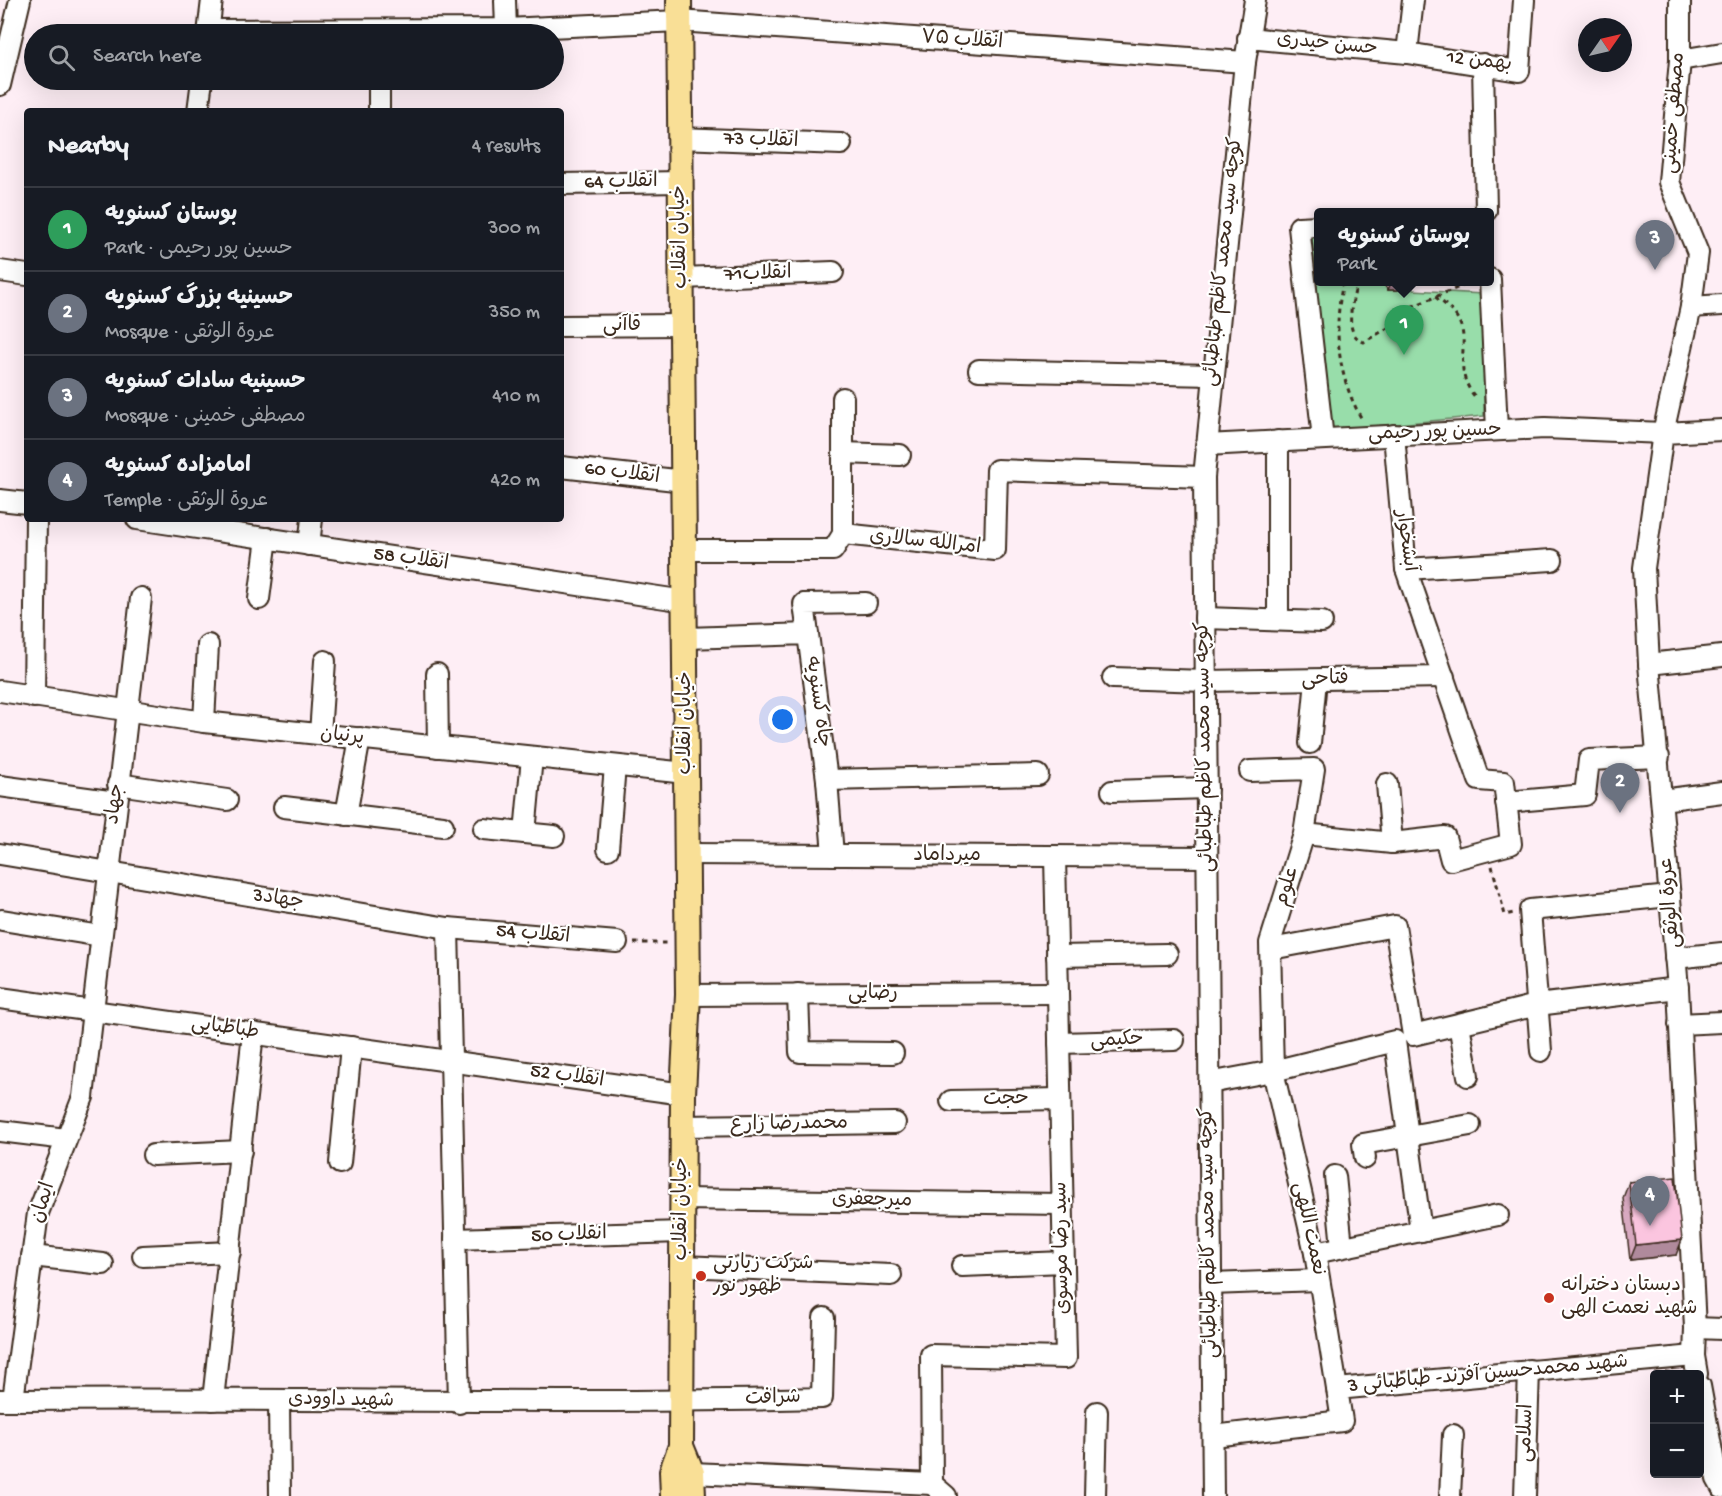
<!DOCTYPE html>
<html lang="en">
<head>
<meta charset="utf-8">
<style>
  body { margin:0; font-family:"Gochi Hand","Playpen Sans Arabic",sans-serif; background:#242831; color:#f1f3f6 }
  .controls { position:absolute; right:18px; bottom:18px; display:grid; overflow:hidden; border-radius:6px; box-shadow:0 6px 24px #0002 }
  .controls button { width:54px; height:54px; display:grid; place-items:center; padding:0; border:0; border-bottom:2px solid #363941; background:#171b24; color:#f1f3f6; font:30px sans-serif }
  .compass { position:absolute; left:1578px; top:18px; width:54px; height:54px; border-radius:50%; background:#171b24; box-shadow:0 6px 24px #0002; rotate:56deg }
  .you { position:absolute; left:783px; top:720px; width:21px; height:21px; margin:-15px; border:4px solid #fff; border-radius:50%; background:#1a73e8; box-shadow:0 0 0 9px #1a73e833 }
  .badge { display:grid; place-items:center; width:39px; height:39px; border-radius:50%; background:#d93025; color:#fff; font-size:20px; font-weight:700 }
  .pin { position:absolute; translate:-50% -50px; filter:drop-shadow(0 2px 3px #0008) }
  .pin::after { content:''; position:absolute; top:32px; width:21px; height:18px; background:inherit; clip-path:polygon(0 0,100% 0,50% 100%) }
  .popup { position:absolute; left:1314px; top:208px; width:180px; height:78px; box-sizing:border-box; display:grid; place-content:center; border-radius:6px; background:#171b24; filter:drop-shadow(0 2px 4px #0005); font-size:20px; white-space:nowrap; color:#9ea1a6 }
  .popup b { font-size:22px; color:#f1f3f6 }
  .popup::after { content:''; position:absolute; left:50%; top:100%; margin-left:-12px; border:12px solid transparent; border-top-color:#171b24 }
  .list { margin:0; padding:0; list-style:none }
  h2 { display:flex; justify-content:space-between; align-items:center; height:78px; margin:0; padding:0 24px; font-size:26px }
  h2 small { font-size:20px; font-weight:400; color:#9ea1a6 }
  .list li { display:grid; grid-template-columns:39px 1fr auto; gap:18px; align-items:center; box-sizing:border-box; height:84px; padding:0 24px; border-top:2px solid #363941 }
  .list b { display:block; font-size:22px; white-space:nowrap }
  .list p { margin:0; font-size:20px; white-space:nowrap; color:#9ea1a6 }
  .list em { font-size:20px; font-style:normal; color:#9ea1a6 }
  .icon { flex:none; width:33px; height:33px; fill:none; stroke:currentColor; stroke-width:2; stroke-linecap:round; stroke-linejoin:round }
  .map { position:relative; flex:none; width:1722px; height:1496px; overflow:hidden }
  .search { position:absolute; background:#171b24; box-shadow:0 6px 24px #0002; left:24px; top:24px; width:540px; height:66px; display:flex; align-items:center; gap:15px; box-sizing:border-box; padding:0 21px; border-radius:33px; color:#9ea1a6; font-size:22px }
  .panel { position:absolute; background:#171b24; box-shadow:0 6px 24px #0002; left:24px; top:108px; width:540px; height:414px; border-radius:6px }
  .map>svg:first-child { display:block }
  .green { fill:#98ddaa; stroke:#6a8464; stroke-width:1.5 }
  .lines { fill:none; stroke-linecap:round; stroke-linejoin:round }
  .minor-casing { stroke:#3b2a1e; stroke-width:24 }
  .major-casing { stroke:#3b2a1e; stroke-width:28 }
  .path { stroke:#3b2a1e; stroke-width:3; stroke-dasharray:4.5 4.5; stroke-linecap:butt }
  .minor { stroke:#fff; stroke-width:20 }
  .major { stroke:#f9df96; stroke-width:24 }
  .wall { fill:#d8a9c0; stroke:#3b2a1e; stroke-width:1.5 }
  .shaded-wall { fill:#b08a9c; stroke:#3b2a1e; stroke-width:1.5 }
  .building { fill:#fbc5df; stroke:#3b2a1e; stroke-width:1.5 }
  .poi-dot { fill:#c8321e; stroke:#fff; stroke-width:2 }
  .labels { text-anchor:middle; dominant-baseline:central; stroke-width:4.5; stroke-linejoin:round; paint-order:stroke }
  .street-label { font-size:20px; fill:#3b2a1e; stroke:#fff }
  .poi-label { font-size:20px; fill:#3b2a1e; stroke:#fff; text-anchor:start }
</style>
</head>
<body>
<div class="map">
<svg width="1722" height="1496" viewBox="0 0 1722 1496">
  <rect width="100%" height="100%" fill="#feeef5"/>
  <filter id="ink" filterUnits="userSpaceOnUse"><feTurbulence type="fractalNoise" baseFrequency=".0167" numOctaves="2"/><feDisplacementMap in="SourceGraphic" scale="12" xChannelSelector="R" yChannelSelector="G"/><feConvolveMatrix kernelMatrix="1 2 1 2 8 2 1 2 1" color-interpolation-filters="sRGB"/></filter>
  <g filter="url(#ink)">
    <!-- green -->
    <polygon class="green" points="1318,237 1318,282 1412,282 1413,290 1483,294 1484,416 1331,430 1312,238"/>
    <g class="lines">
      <!-- minor casing -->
      <g class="minor-casing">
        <g id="minor">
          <polyline points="505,0 506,29"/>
          <polyline points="1680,0 1680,60 1669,182 1698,253 1691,307 1663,433 1644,568 1649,664 1678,988 1695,1328 1694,1356 1697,1374"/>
          <polyline points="209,30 506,29 679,21 1245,62"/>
          <polyline points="208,34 212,0"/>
          <polyline points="1248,38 1407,53 1519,71 1524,0"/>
          <polyline points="1407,53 1413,0"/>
          <polyline points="1680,60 1722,53"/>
          <polyline points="1483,64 1486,211"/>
          <polyline points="379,80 379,111"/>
          <polyline points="0,85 20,0"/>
          <polyline points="198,111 202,80"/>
          <polyline points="680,138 841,144"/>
          <polyline points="561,184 681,182"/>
          <polyline points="1318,226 1299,227 1323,439"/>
          <polyline points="0,271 27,275"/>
          <polyline points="682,278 833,272"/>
          <polyline points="1490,279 1497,430"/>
          <polyline points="1691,307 1722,305"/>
          <polyline points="561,326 682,325"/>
          <polyline points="979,370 1213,375"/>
          <polyline points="1278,441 1278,620"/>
          <polyline points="1206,445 1545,428 1663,433 1722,430"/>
          <polyline points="843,453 900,455"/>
          <polyline points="561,467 684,481"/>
          <polyline points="0,500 27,503"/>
          <polyline points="137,519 685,601"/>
          <polyline points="843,534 843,398"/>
          <polyline points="309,545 312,519"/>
          <polyline points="684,550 833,550 843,534 995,550 997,470 1204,477"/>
          <polyline points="1406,569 1552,560"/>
          <polyline points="259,599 267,538"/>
          <polyline points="1205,618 1322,622"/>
          <polyline points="808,634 804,604 866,603"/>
          <polyline points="686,638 808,634 827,780 833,855"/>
          <polyline points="1649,664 1722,656"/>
          <polyline points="437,674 438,747"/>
          <polyline points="1113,678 1205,681 1444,677"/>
          <polyline points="0,691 204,722 686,773"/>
          <polyline points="34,697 36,519"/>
          <polyline points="204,722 208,645"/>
          <polyline points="320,734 325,661"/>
          <polyline points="1310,743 1316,680"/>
          <polyline points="1250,771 1314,769 1304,834 1270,943 1273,1071 1315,1253 1337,1389"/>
          <polyline points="827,780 1038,775"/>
          <polyline points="118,784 227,800"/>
          <polyline points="1387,784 1392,843"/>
          <polyline points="0,786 116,802"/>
          <polyline points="1112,791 1207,788"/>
          <polyline points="1662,800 1722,792"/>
          <polyline points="1506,802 1585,795 1589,760 1659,757"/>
          <polyline points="284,807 443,826"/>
          <polyline points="346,815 360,738"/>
          <polyline points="484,829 554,836"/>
          <polyline points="525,833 532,757"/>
          <polyline points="1304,834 1392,843 1445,837 1451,860 1511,844 1504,782 1479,780 1406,569 1394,435"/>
          <polyline points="608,849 615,766"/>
          <polyline points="0,854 448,928 617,942"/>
          <polyline points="687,854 1207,857"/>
          <polyline points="2,920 101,936"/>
          <polyline points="448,928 459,1403"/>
          <polyline points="1271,949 1395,926 1413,1035 1537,1005 1678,988"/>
          <polyline points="1057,956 1167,954"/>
          <polyline points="1675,958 1722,953"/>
          <polyline points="798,994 800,1052 893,1053"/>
          <polyline points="688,995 1058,993"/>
          <polyline points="0,998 683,1094"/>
          <polyline points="1459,1024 1468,1076"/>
          <polyline points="1679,1024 1722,1022"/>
          <polyline points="1059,1043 1174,1040"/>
          <polyline points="1541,1051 1530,910 1670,896"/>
          <polyline points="1209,1083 1273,1071 1395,1041 1421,1231 1315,1253"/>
          <polyline points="951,1101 1060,1099"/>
          <polyline points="683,1126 895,1123"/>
          <polyline points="0,1131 66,1139"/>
          <polyline points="153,1155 241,1151"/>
          <polyline points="1365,1158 1363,1144 1470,1125"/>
          <polyline points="340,1163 351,1047"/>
          <polyline points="1335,1176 1342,1247"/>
          <polyline points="682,1199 1062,1204"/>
          <polyline points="1421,1231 1498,1215"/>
          <polyline points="455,1239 682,1232"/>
          <polyline points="32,1256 103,1264"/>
          <polyline points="143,1256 230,1252"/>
          <polyline points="682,1266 891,1275"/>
          <polyline points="962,1266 1064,1262"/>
          <polyline points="1211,1284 1319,1280"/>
          <polyline points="1695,1328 1722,1329"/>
          <polyline points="1700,1386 1717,1479 1722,1488"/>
          <path d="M0,1400c274,-3 548,5 822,-2l2,-80"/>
          <polyline points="13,1400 38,1213 83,1097 141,598"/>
          <polyline points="213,1400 253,1033"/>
          <polyline points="279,1400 280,1496"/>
          <polyline points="1213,1436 1342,1421 1337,1389 1694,1356"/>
          <polyline points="692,1473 932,1484"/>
          <polyline points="946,1496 932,1484 931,1355 1066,1358 1055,856"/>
          <polyline points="1095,1496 1097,1412"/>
          <polyline points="1213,1496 1204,477 1245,62 1255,0"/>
          <polyline points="1450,1496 1453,1435"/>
          <polyline points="1525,1496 1529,1370"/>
        </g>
      </g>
      <!-- major casing -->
      <g class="major-casing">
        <g id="major">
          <polyline points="681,1446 692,1473 693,1496"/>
          <polyline points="673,1496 672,1471 681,1446 683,1094 688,995 679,0"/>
        </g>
      </g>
      <!-- path -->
      <g class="path">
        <path d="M1343,282c-10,48 -6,95 20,139"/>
        <path d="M1357,282c-3,16 -16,52 7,60l31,-18 16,-17 53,-22 9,-1"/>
        <path d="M1435,297c54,35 7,63 42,102"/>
        <polyline points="1492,866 1505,915 1514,913"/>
        <polyline points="634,943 670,943"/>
      </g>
      <!-- minor -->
      <use href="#minor" class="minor"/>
      <!-- major -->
      <use href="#major" class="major"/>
    </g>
    <!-- wall -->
    <g class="wall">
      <polygon points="1384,282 1404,282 1403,285 1398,290 1388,290 1384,285"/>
      <polygon points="1629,1182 1676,1255 1630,1260 1623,1198"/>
    </g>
    <!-- shaded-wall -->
    <g class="shaded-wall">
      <polygon points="1391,282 1404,282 1403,285 1398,290 1388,290"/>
      <polygon points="1682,1240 1676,1255 1630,1260 1636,1245"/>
    </g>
    <!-- building -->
    <polygon class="building" points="1675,1177 1682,1240 1636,1245 1629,1182"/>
  </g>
  <!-- markers -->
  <g class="poi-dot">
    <circle cx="701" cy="1276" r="6"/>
    <circle cx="1549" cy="1298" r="6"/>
  </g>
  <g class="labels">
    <!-- street labels -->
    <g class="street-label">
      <text transform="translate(962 41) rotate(4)">انقلاب ۷۵</text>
      <text transform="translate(1327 45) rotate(6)">حسن حیدری</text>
      <text transform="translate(1479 62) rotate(7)">12 بهمن</text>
      <text transform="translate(1675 113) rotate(-86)">مصطفی خمینی</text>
      <text transform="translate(761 141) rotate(2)">انقلاب 73</text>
      <text transform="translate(621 183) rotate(-1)">انقلاب 64</text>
      <text transform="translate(681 237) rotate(-91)">خیابان انقلاب</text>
      <text transform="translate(1224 262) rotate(-84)">کوچه سید محمد کاظم طباطبائی</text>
      <text transform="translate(758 275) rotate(-2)">انقلاب71</text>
      <text x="622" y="326">قاآنی</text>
      <text transform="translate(1435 433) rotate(-2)">حسین پور رحیمی</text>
      <text transform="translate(622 474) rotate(7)">انقلاب 60</text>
      <text transform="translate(1405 541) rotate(82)">آبشخوار</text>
      <text transform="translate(925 543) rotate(6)">امرالله سالاری</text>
      <text transform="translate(411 560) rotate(8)">انقلاب 58</text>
      <text transform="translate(1325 680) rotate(-1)">فتاحی</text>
      <text transform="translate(817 702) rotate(82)">چاه کسنویه</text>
      <text transform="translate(686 723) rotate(-90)">خیابان انقلاب</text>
      <text transform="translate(342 737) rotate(6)">پرنیان</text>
      <text transform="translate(1206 747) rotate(-91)">کوچه سید محمد کاظم طباطبائی</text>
      <text transform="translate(116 804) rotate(-83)">جهاد</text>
      <text x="947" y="856">میرداماد</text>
      <text transform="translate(1288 887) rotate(-73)">علوم</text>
      <text transform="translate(278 900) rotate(9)">جهاد3</text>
      <text transform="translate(1671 903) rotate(-95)">عروة الوثقی</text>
      <text transform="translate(533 935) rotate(5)">اتقلاب 54</text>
      <text x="873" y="994">رضایی</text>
      <text transform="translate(225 1029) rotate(8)">طباطبایی</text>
      <text transform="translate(1117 1041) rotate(-2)">حکیمی</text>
      <text transform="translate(567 1077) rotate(8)">انقلاب 52</text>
      <text transform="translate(1006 1100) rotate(-1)">حجت</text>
      <text transform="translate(789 1125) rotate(-1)">محمدرضا زارع</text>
      <text transform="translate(872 1201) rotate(1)">میرجعفری</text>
      <text transform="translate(44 1203) rotate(-73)">ایمان</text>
      <text transform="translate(682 1209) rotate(-90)">خیابان انقلاب</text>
      <text transform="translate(1308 1229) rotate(78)">نعمت اللهی</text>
      <text transform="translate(1210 1233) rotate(-91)">کوچه سید محمد کاظم طباطبائی</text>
      <text transform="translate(569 1236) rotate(-2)">انقلاب 50</text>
      <text transform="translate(1063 1248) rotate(-91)">سید رضا موسوی</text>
      <text transform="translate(1488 1375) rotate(-5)">شهید محمدحسین آفرند- طباطبائی 3</text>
      <text transform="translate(773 1399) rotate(-2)">شرافت</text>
      <text transform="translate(341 1401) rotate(1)">شهید داوودی</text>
      <text transform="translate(1527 1433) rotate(-88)">اسلامی</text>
    </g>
    <!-- poi labels -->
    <g class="poi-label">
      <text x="713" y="1264">شرکت زیارتی<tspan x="713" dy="23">ظهور نور</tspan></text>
      <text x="1561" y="1286">دبستان دخترانه<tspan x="1561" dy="23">شهید نعمت الهی</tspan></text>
    </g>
  </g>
</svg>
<div class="controls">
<button>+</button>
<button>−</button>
</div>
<svg class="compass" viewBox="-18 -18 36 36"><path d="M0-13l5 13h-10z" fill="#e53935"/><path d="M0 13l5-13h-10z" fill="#9ea1a6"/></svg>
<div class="you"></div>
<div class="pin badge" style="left:1404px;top:355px;background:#2e9e5b">1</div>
<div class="popup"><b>بوستان کسنویه</b>Park</div>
<div class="pin badge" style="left:1620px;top:813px;background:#6b7280">2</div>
<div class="pin badge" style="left:1655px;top:270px;background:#6b7280">3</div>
<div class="pin badge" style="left:1650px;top:1226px;background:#6b7280">4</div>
<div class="search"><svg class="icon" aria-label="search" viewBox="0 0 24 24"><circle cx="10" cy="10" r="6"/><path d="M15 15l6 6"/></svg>Search here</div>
<section class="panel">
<h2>Nearby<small>4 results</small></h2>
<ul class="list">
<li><span class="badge" style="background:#2e9e5b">1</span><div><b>بوستان کسنویه</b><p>Park · حسین پور رحیمی</p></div><em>300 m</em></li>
<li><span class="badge" style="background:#6b7280">2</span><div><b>حسینیه بزرگ کسنویه</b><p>Mosque · عروة الوثقی</p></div><em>350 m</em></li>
<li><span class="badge" style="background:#6b7280">3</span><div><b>حسینیه سادات کسنویه</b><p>Mosque · مصطفی خمینی</p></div><em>410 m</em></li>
<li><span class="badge" style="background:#6b7280">4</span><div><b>امامزاده کسنویه</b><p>Temple · عروة الوثقی</p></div><em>420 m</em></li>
</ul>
</section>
</div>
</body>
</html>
